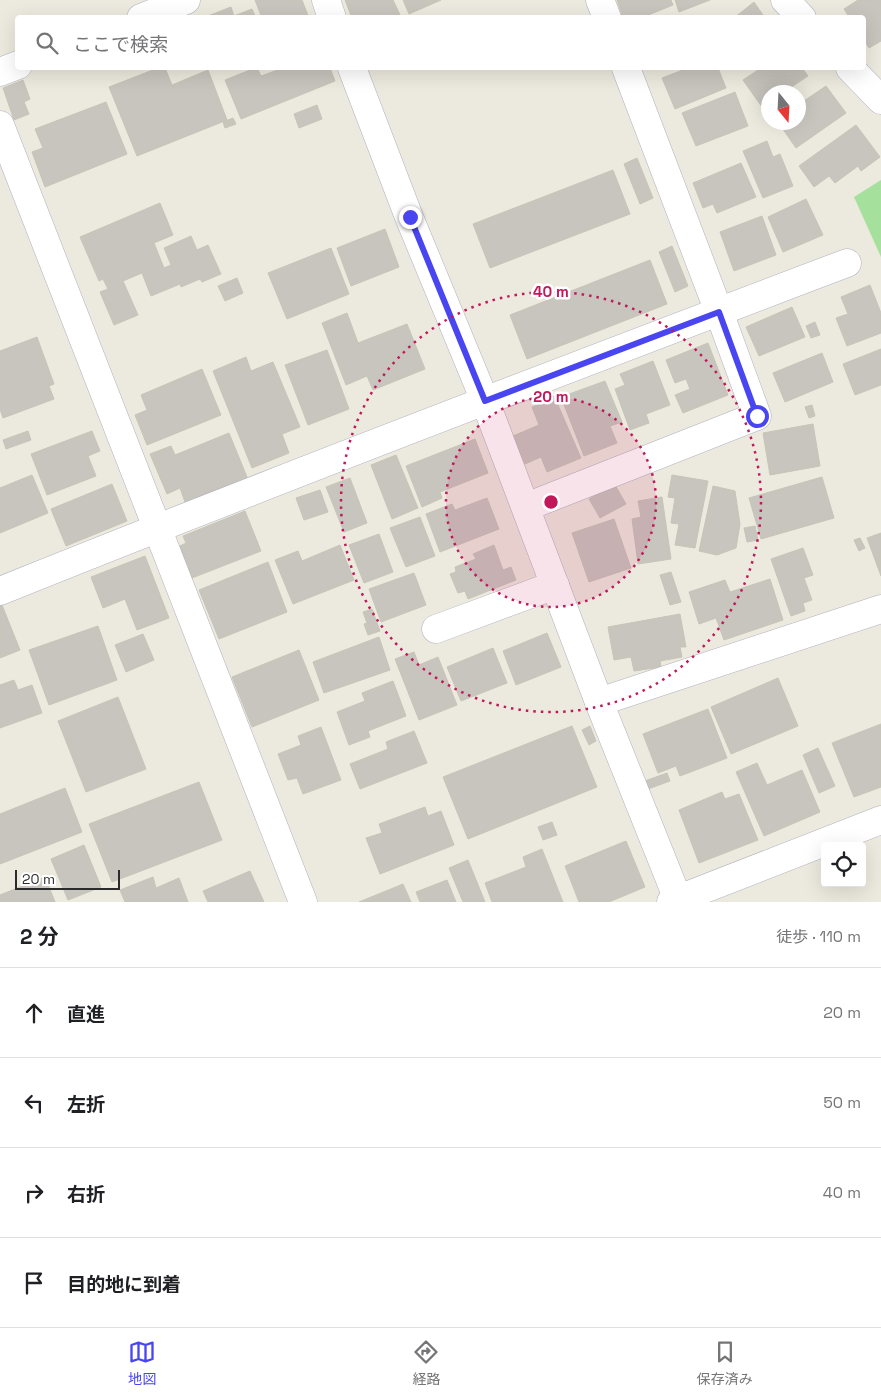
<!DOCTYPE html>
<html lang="ja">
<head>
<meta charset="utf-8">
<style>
  body { margin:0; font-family:"Space Grotesk","Noto Sans JP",sans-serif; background:#f2f2f2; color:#202124 }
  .controls { position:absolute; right:15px; bottom:15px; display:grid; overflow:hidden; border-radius:5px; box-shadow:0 5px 20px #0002 }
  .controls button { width:45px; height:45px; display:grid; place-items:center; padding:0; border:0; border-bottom:1px solid #e0e0e0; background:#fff; color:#202124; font:25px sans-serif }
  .compass { position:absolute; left:761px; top:85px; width:45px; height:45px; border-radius:50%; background:#fff; box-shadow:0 5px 20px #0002; rotate:162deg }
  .scale { position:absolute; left:15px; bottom:12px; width:105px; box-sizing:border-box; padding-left:5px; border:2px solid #2b2b2b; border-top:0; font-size:14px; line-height:18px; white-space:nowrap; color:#2b2b2b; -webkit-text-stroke:4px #fff; paint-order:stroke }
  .stop { position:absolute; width:15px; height:15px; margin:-11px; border:4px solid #4946f1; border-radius:50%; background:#fff }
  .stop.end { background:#4946f1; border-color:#fff; box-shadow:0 1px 5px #0008 }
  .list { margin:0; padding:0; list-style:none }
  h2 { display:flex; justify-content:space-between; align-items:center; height:65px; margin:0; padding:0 20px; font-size:21px }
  h2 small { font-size:16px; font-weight:400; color:#757577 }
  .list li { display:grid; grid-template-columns:32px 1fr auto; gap:15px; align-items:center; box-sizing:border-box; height:90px; padding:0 20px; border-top:1px solid #e0e0e0 }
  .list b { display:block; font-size:19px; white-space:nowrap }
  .list em { font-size:16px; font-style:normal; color:#757577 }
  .icon { flex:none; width:28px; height:28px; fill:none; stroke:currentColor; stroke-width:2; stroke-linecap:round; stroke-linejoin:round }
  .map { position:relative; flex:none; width:881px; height:902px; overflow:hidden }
  .search { position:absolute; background:#fff; box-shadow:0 5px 20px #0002; left:15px; right:15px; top:15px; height:55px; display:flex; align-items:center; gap:12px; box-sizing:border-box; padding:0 18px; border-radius:5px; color:#757577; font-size:19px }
  .sheet { height:425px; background:#fff }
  nav { display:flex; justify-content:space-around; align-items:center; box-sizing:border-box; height:70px; border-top:1px solid #e0e0e0; background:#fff; font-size:14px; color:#757577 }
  nav a { display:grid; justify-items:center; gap:2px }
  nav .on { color:#4946f1 }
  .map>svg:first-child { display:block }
  .green { fill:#a6e09d }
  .building { fill:#c7c5bd; stroke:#c7c5b7 }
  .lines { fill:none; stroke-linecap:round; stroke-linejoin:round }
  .minor-casing { stroke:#b1b1be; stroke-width:29 }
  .minor { stroke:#fff; stroke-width:28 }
  .route { stroke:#4946f1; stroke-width:6 }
  .ring { fill:none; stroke:#c2185b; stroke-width:2.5; stroke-dasharray:2.5 5 }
  .centre { fill:#c2185b; stroke:#fff; stroke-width:2.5 }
  .ring-label { font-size:15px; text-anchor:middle; font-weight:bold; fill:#c2185b; stroke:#fff; stroke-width:5; stroke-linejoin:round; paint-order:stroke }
</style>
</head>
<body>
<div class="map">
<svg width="881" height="902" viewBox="0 0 881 902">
  <rect width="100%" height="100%" fill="#ece9de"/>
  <!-- green -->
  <polygon class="green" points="881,180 881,257 854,197"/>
  <!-- building -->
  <g class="building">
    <polygon points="255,0 302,0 309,18 262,18"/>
    <polygon points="345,0 393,0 400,15 395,18 352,18"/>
    <polygon points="403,0 441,0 409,14"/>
    <polygon points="617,0 671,0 673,5 641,18 623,18"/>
    <polygon points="675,0 710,0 679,12"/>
    <polygon points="858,0 881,0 881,41 869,48 864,40 864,18 850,18 844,9"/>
    <polygon points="754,2 765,18 734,18"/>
    <polygon points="231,7 234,16 252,9 256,18 203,18"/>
    <polygon points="158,68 165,68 172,85 208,70 227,120 137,156 109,87"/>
    <polygon points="255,68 257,68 261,76 283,68 330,68 335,81 241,119 225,80"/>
    <polygon points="688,68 718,68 726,88 675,109 662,78"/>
    <polygon points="761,68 802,68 808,76 784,92 768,92 768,103 762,107 743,80"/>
    <polygon points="23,80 30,99 24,102 29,114 14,120 3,88"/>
    <polygon points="826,86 846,113 796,148 778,122 798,122 798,105"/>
    <polygon points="735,92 748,126 696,146 682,113"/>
    <polygon points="106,102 127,154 45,187 32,152 43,148 35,129"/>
    <polygon points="317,105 322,119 299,128 294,114"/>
    <polygon points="233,118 236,124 225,128 223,122"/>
    <polygon points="856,125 880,157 861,171 858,166 835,183 829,176 814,187 799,166"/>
    <polygon points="767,141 773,157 780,154 793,186 763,198 743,151"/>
    <polygon points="637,158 653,198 640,204 624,164"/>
    <polygon points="741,163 756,197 717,213 713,204 703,208 693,183"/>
    <polygon points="613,170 630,214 490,268 473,224"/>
    <polygon points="806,199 823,235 783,252 768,217"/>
    <polygon points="160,203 173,235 154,243 164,268 171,265 164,248 191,236 197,250 208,245 221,274 202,282 200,279 181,287 180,284 151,296 142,273 123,281 138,315 114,325 100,292 108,289 103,279 99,281 80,237"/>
    <polygon points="762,216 776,255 734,271 720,232"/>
    <polygon points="385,229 399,267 351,286 337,248"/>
    <polygon points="672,246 688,286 675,292 659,252"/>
    <polygon points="331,248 349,294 287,319 268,273"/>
    <polygon points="650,260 667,304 527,359 510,315"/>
    <polygon points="237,278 243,293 225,301 218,286"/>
    <polygon points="870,285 881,313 881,333 847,346 836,318 848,314 841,297"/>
    <polygon points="792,307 805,337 759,356 746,327"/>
    <polygon points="347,313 358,343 407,324 425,369 373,390 367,376 346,385 322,323"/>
    <polygon points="815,322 820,335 811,338 806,326"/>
    <polygon points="37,337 54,384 49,386 54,399 3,418 0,409 0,351"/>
    <polygon points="708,343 728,395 683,413 675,395 690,389 686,379 675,383 666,360"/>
    <polygon points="881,349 881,385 855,395 843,364"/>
    <polygon points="327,350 349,409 308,425 285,365"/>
    <polygon points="822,353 833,382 785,402 773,373"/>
    <polygon points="246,357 251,371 273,362 300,427 282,434 289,453 252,468 213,371"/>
    <polygon points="653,361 670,405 646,414 649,423 630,430 615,389 625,385 620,374"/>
    <polygon points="202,369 221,415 147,445 135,415 147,410 141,395"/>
    <polygon points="605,381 622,422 610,426 617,443 584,456 561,397"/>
    <polygon points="555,398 581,458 547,472 541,457 525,464 513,436 539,425 532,407"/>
    <polygon points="812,405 815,416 809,418 805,407"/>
    <polygon points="813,424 820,466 770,475 763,433"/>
    <polygon points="28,431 31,440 6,449 3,440"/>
    <polygon points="92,431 100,451 88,456 96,476 47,495 31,454"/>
    <polygon points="229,433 247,477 185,502 180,488 167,494 150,454 171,446 175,455"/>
    <polygon points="475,439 488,473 440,492 442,498 422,507 406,466"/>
    <polygon points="396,455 418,508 392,519 371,465"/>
    <polygon points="32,475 48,513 0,533 0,488"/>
    <polygon points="672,475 708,481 695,548 675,545 679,524 671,523 675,498 668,497"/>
    <polygon points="822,477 834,518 761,539 749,498"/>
    <polygon points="350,478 367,523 344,532 326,487"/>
    <polygon points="112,484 127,521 66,546 51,509"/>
    <polygon points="615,485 626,504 600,518 589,499"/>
    <polygon points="713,486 735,491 740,524 736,548 717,555 699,551"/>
    <polygon points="320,490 328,512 304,520 296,498"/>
    <polygon points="662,497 671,559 638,564 632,519 641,517 638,501"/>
    <polygon points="487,498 499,529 440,552 426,514 452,504 455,510"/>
    <polygon points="245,511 261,551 192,578 180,546 186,543 183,536"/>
    <polygon points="420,517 435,556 406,567 390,528"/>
    <polygon points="614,519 631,568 589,582 572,533"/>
    <polygon points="755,526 758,540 747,542 744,528"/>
    <polygon points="881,533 881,576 867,538"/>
    <polygon points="379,534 393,572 364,583 349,545"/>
    <polygon points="860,538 865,548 859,551 854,540"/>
    <polygon points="340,545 354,580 293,604 275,560 298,551 302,561"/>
    <polygon points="494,545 503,570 511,567 516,580 468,599 465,591 458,593 450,574 456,572 455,567 476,559 473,554"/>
    <polygon points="803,548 813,575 804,578 812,600 803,603 805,611 791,616 771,559"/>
    <polygon points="145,556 169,618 137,630 125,599 103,608 91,577"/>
    <polygon points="268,562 287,612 219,639 199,590"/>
    <polygon points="671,572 681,602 670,605 660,575"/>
    <polygon points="414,573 426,605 381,622 369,589"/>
    <polygon points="770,579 783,620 724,640 716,618 699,624 689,592 725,580 730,592"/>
    <polygon points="2,605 20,650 0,658 0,606"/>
    <polygon points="372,609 380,631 368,635 364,624 367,623 363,612"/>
    <polygon points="680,614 686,647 680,647 682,657 660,661 661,667 634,671 631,657 614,660 608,627"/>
    <polygon points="98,626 117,680 49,705 29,650"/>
    <polygon points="547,633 561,667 516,685 503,651"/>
    <polygon points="143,634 154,660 126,672 115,645"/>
    <polygon points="379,637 390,670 324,693 313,662"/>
    <polygon points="493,648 507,683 461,701 447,667"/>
    <polygon points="299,650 319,700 252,727 232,677"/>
    <polygon points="414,652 419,665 438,657 457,705 419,720 395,659"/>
    <polygon points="778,678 798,726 731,754 711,707"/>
    <polygon points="14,680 18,690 32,685 42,713 0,728 0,685"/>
    <polygon points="393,681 406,716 368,731 370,737 349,745 337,712 365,701 362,693"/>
    <polygon points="118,697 146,769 86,792 58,721"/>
    <polygon points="708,709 727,758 680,776 676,766 658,773 643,734"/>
    <polygon points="881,724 881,787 854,797 832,743"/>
    <polygon points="572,726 597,787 468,839 443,777"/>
    <polygon points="590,726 596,741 589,745 582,730"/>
    <polygon points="321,727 341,780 303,794 297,778 288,780 278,754 301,745 298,736"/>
    <polygon points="414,731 427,763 360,789 350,764 388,749 386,742"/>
    <polygon points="818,748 835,786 819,793 803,755"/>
    <polygon points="757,763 767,785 802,770 820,812 764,836 736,772"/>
    <polygon points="667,773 670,781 648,789 645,781"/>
    <polygon points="199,782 222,840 112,882 89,824"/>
    <polygon points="65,788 82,832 0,864 0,814"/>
    <polygon points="722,792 725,799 739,794 758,840 699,863 679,810"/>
    <polygon points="425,807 428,816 441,811 454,845 380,874 366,838 382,833 379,824"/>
    <polygon points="552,822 557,835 543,840 538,827"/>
    <polygon points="626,841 645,887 609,902 579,902 565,866"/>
    <polygon points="84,845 101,887 68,900 51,859"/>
    <polygon points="542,849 563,902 492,902 485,883 526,867 523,857"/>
    <polygon points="468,860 485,902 463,902 449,868"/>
    <polygon points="250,871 264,902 208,902 203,891"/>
    <polygon points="45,877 55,902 0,902 0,895"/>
    <polygon points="153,877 156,888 179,878 188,902 125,902 120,890"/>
    <polygon points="447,880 456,902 420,902 416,892"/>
    <polygon points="403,884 411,902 359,902"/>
  </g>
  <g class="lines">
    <!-- minor casing -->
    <g class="minor-casing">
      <g id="minor">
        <polyline points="326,0 332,18"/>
        <polyline points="600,0 607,18"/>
        <polyline points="785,0 802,18"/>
        <polyline points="141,18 186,0"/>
        <polyline points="352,68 409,217 485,401 599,702 679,902"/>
        <polyline points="850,68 881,100"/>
        <polyline points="0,72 18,65"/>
        <polyline points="0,125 303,902"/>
        <polyline points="526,507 757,416 719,312 626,68"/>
        <path d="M0,591c281,-113 564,-221 847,-328"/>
        <polyline points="436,629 555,585"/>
        <polyline points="599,702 881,609"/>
        <polyline points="671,902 881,820"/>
      </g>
    </g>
    <!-- minor -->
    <use href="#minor" class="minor"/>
  </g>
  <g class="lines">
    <!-- route -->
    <polyline class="route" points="410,217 485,401 719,312 757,416"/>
  </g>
  <!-- distance rings -->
  <circle cx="551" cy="502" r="105" fill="#c2185b" fill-opacity=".12"/>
  <g class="ring">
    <circle cx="551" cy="502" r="105"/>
    <circle cx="551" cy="502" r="210"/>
  </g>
  <circle cx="551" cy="502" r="8" class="centre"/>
  <g class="ring-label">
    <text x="551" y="297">40 m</text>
    <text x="551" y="402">20 m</text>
  </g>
</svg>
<div class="controls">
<button><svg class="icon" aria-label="locate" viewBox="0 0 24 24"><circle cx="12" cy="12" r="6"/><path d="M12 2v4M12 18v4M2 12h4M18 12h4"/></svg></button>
</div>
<svg class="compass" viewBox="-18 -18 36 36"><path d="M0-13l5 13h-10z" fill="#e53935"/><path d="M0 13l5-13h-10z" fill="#757577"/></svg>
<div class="scale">20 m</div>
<div class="stop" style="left:757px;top:416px"></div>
<div class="stop end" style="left:410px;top:217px"></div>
<div class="search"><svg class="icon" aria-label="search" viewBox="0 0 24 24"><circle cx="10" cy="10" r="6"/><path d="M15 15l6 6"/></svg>ここで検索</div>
</div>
<section class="sheet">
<h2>2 分<small>徒歩 · 110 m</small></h2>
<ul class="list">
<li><svg class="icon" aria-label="ahead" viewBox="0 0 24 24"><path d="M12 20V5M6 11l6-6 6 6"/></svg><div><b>直進</b></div><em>20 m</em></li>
<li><svg class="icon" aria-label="left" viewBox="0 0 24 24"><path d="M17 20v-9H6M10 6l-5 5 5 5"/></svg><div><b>左折</b></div><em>50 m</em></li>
<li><svg class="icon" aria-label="right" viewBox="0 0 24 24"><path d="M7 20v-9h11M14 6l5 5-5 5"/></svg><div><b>右折</b></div><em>40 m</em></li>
<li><svg class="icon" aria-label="arrive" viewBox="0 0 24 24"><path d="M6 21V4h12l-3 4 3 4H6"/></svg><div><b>目的地に到着</b></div></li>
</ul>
</section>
<nav>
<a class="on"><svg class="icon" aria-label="map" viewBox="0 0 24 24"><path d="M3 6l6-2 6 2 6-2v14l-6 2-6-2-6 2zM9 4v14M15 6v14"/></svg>地図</a>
<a><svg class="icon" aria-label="directions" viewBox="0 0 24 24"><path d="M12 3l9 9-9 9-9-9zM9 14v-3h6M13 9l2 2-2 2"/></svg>経路</a>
<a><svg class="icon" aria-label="saved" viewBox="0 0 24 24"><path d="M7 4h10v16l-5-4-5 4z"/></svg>保存済み</a>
</nav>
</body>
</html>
